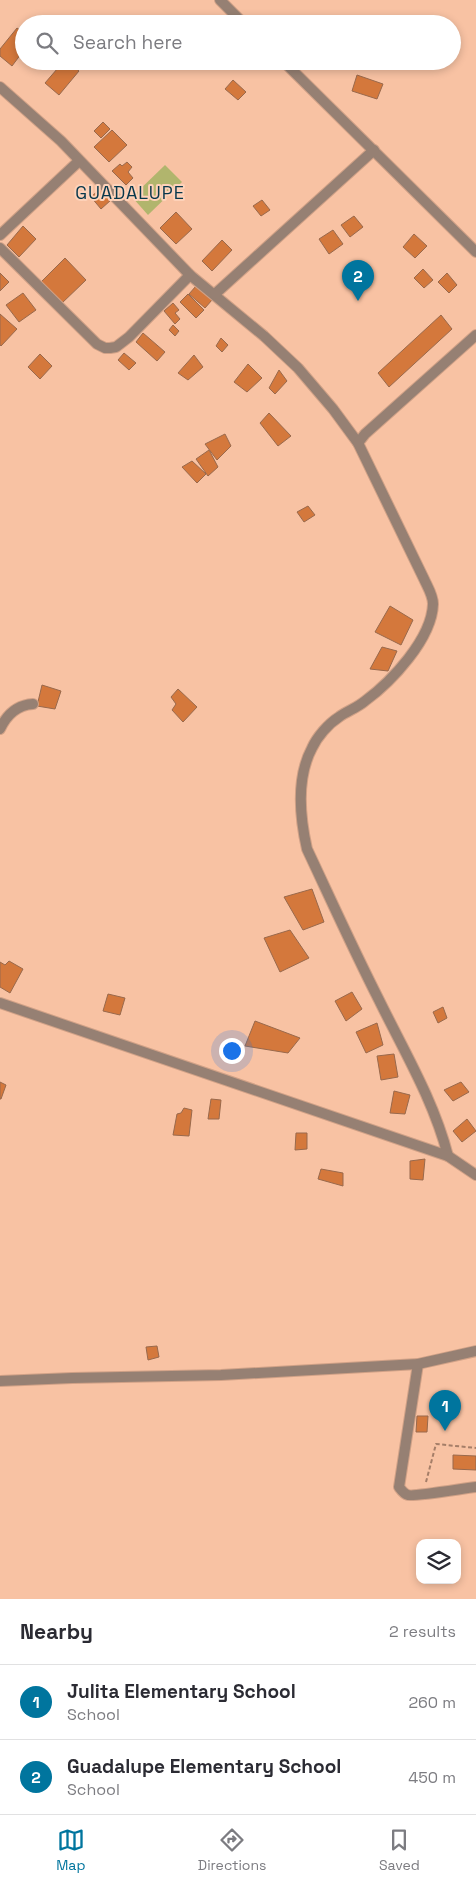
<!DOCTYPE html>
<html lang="en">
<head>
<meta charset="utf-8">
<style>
  body { margin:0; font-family:"Space Grotesk",sans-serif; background:#f2f2f3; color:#2b2b33 }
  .controls { position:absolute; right:15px; bottom:15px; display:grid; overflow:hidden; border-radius:10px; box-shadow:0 2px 8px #0003 }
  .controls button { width:45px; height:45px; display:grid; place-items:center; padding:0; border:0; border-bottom:1px solid #e1e1e2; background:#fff; color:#2b2b33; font:25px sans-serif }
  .you { position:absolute; left:231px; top:1050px; width:18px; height:18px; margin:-12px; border:4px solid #fff; border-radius:50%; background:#1a73e8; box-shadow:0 0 0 8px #1a73e833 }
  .badge { display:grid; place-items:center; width:32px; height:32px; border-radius:50%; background:#00759e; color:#fff; font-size:16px; font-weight:700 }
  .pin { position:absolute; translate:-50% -41px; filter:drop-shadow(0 1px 2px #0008) }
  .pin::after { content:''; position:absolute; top:26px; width:18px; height:15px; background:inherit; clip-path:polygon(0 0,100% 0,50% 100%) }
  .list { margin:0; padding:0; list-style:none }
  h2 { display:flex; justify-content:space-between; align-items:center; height:65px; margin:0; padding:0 20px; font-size:21px }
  h2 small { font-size:16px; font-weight:400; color:#7c7c81 }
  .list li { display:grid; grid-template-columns:32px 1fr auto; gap:15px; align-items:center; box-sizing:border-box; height:75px; padding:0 20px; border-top:1px solid #e1e1e2 }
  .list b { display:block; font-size:19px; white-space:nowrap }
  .list p { margin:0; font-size:16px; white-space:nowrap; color:#7c7c81 }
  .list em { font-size:16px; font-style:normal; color:#7c7c81 }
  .icon { flex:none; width:28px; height:28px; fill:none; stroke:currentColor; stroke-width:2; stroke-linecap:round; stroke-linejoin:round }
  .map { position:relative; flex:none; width:476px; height:1599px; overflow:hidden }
  .search { position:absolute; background:#fff; box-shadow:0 2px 8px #0003; left:15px; right:15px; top:15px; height:55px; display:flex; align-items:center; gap:12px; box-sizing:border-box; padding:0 18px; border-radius:28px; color:#7c7c81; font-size:19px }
  .sheet { height:215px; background:#fff }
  nav { display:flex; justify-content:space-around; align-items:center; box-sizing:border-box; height:70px; border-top:1px solid #e1e1e2; background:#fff; font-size:14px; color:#7c7c81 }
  nav a { display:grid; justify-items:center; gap:2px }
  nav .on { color:#00759e }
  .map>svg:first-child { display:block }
  .green { fill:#b1b56d }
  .building { fill:#d4783c; stroke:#99694c }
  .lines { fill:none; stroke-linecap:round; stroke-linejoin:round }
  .minor-casing { stroke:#d0a187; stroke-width:12 }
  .tertiary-casing { stroke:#d0a187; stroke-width:12 }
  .path { stroke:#a57e68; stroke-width:2; stroke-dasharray:4 2.5; stroke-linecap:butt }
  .minor { stroke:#968073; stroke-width:10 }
  .tertiary { stroke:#968073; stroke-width:10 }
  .labels { text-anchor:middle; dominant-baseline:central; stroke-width:4; stroke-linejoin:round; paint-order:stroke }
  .quarter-label { font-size:18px; letter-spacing:1px; fill:#07374b; stroke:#fed2b9 }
</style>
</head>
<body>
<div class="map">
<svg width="476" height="1599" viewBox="0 0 476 1599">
  <rect width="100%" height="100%" fill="#f8c2a3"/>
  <!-- green -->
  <polygon class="green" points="165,165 182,182 148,215 132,197"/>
  <!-- building -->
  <g class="building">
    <polygon points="17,28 24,33 22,37 24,39 24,50 12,66 0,56 0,49"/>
    <polygon points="64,61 67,61 79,71 59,95 45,83"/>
    <polygon points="357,75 383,84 377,99 352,91"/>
    <polygon points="233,80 246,92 238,100 225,89"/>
    <polygon points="103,122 110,129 101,138 94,131"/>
    <polygon points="112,130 127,145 109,162 94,147"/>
    <polygon points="127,162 132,167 128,172 133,178 126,185 112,171 120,164 122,166"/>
    <polygon points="101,188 111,200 101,209 91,197"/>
    <polygon points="262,200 270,210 261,216 253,206"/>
    <polygon points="176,212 192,229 176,244 160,228"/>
    <polygon points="354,216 363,227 350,237 341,225"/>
    <polygon points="23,226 36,239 19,257 7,245"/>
    <polygon points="333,230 343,244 329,254 319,239"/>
    <polygon points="414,234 427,246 415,258 403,247"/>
    <polygon points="222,240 232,250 212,271 202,261"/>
    <polygon points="65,258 86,280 61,304 41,282"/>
    <polygon points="423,269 433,280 424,288 414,278"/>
    <polygon points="0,273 9,282 0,291"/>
    <polygon points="447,273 457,285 449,293 438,282"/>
    <polygon points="196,286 212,300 205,308 189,294"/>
    <polygon points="23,293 36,310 19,322 6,305"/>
    <polygon points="188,294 204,310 196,318 180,302"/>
    <polygon points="173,303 179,310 175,313 180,319 175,324 164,311"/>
    <polygon points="0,314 17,329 1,346 0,345"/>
    <polygon points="441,315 452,329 389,387 378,373"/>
    <polygon points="173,325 179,331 175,336 169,330"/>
    <polygon points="143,333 165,352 157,361 136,342"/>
    <polygon points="221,338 228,345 222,352 216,346"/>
    <polygon points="124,353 136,363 129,370 118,360"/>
    <polygon points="40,354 52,366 40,379 28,367"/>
    <polygon points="194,355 203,367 188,380 178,373"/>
    <polygon points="248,364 262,378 247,392 234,382"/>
    <polygon points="279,370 287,381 275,394 269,388"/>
    <polygon points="269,413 291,436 278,446 260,423"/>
    <polygon points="225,434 231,446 217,460 205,444"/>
    <polygon points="209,450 218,467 208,476 196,459"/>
    <polygon points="192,461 206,474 197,483 182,467"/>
    <polygon points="308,506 315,515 304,522 297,512"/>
    <polygon points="390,606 413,620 401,645 375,632"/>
    <polygon points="382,647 397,651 388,671 370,669"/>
    <polygon points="42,685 61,691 55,709 37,706"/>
    <polygon points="178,689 197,707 183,722 172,710 176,704 171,697"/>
    <polygon points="312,889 324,922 303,930 284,897"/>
    <polygon points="290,930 309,958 280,972 264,938"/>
    <polygon points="9,961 23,969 10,993 0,987 0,962 5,965"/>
    <polygon points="352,992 362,1009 346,1021 335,1001"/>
    <polygon points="108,994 125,998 120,1015 103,1011"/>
    <polygon points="443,1007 447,1018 438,1023 433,1012"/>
    <polygon points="255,1021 300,1038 288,1053 245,1046"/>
    <polygon points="377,1023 383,1045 366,1053 356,1032"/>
    <polygon points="394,1054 398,1077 381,1080 377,1056"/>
    <polygon points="0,1082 6,1085 1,1099 0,1099"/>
    <polygon points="461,1082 469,1092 453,1101 444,1090"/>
    <polygon points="394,1091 410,1095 405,1114 390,1113"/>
    <polygon points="211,1099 221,1100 219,1119 208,1119"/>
    <polygon points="184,1108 192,1110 189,1136 173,1135 177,1114 181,1113"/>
    <polygon points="467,1119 476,1131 462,1142 453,1131"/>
    <polygon points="296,1133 307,1133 307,1149 295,1150"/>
    <polygon points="425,1159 423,1180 410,1179 410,1161"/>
    <polygon points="321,1169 343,1173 343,1186 318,1179"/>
    <polygon points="157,1346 159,1357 148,1360 146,1347"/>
    <polygon points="417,1416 428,1416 427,1432 416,1432"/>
    <polygon points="453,1455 476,1456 476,1470 453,1469"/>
  </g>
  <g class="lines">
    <!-- minor casing -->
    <g class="minor-casing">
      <g id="minor">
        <polyline points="220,0 244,24"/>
        <polyline points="283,61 476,252"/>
        <path d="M0,87l61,54 129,134 74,61 34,32 35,41 25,34 66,136c3,7 9,16 9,25 -1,35 -42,78 -68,97 -8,7 -18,10 -26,16 -11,7 -22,20 -27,31 -16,30 -12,70 -5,101 24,51 47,102 72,151 25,51 55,101 69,156"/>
        <polyline points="0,235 79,161"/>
        <polyline points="0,248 97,344 105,348 110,348 116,347 129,337 190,275"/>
        <polyline points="215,294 374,150"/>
        <polyline points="358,443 365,434 476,335"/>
        <path d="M0,729c7,-15 17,-24 33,-25"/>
        <path d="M418,1364l-19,123c3,4 5,7 9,8 5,2 58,-7 68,-8"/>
        <polyline points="0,1381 72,1378 221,1375 418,1364 476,1351"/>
      </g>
    </g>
    <!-- tertiary casing -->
    <g class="tertiary-casing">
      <polyline id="tertiary" points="0,1003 448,1156 476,1175"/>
    </g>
    <!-- path -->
    <polyline class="path" points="426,1482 436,1444 476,1448"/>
    <!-- minor -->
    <use href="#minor" class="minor"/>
    <!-- tertiary -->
    <use href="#tertiary" class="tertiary"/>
  </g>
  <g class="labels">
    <!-- quarter labels -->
    <g class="quarter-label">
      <text x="130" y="192">GUADALUPE</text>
    </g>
  </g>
</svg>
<div class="controls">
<button><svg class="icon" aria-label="layers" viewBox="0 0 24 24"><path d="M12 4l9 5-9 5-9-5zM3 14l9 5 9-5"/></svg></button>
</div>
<div class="you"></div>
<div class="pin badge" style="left:445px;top:1431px">1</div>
<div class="pin badge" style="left:358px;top:301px">2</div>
<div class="search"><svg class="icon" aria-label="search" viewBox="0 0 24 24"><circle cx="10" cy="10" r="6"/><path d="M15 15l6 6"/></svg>Search here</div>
</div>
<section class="sheet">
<h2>Nearby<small>2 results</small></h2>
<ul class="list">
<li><span class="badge">1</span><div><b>Julita Elementary School</b><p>School</p></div><em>260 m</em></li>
<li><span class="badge">2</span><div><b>Guadalupe Elementary School</b><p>School</p></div><em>450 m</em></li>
</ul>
</section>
<nav>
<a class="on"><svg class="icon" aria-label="map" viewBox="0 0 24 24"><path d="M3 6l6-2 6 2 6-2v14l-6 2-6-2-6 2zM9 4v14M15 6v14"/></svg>Map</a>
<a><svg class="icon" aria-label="directions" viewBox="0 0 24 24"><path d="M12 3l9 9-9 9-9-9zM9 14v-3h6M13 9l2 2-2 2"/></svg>Directions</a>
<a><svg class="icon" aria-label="saved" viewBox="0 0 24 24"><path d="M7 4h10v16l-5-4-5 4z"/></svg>Saved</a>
</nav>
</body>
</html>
